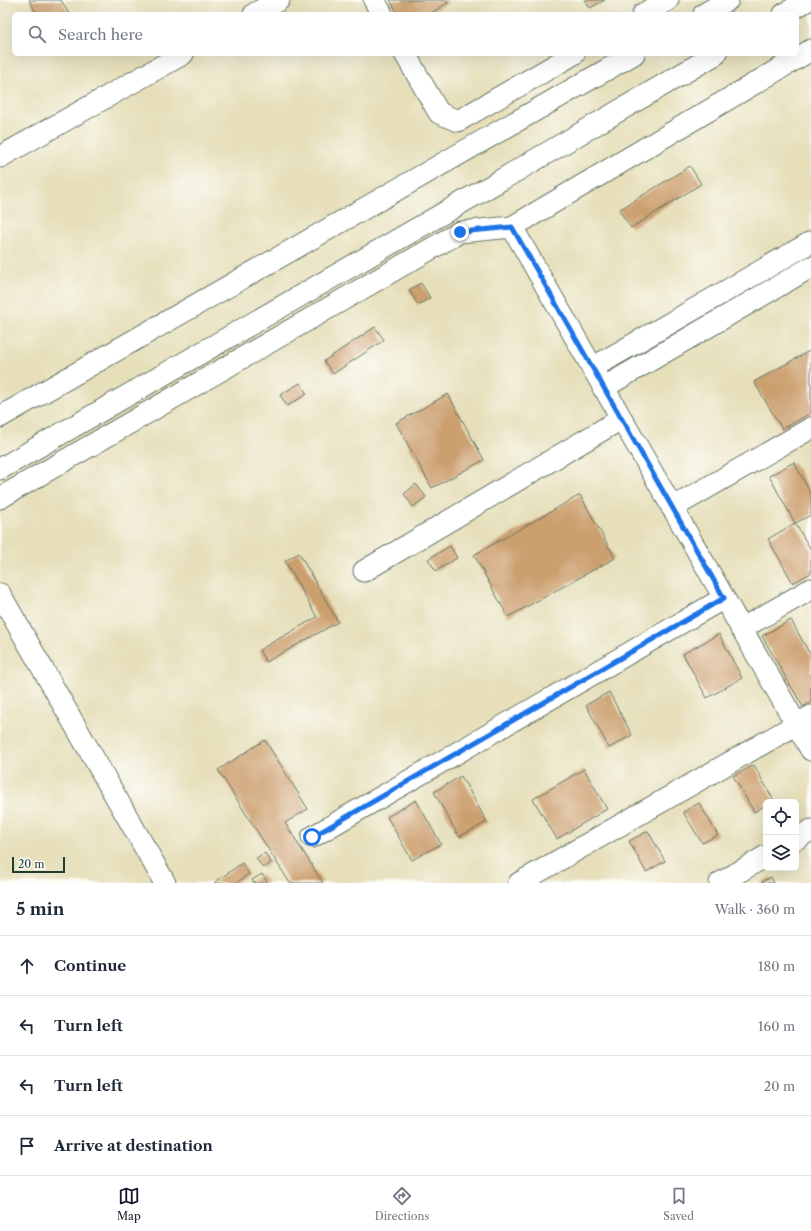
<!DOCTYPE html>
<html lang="en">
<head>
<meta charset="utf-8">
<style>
  body { margin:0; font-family:"Libre Caslon Text",serif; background:#f6f6f7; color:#1f2937 }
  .controls { position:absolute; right:12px; bottom:12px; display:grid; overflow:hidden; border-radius:6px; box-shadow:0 4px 16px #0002 }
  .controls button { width:36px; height:36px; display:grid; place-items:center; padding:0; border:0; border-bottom:1px solid #e0e1e3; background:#fff; color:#1f2937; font:20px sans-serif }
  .scale { position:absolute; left:12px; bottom:10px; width:53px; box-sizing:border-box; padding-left:4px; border:2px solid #1f3d34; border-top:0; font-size:11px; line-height:14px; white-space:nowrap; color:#1f3d34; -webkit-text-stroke:3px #fdfcf7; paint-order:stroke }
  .stop { position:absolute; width:12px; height:12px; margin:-9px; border:3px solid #1a73e8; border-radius:50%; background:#fff }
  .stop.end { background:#1a73e8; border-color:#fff; box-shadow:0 1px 4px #0008 }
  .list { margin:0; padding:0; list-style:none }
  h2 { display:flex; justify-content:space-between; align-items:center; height:52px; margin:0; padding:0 16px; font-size:17px }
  h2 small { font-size:13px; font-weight:400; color:#747a83 }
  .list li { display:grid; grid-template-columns:26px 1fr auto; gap:12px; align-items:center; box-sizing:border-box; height:60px; padding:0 16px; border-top:1px solid #e0e1e3 }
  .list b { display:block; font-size:15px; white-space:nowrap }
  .list em { font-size:13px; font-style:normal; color:#747a83 }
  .icon { flex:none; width:22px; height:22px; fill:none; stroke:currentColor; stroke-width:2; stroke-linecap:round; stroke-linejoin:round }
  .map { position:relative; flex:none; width:811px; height:883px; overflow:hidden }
  .search { position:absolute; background:#fff; box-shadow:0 4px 16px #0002; left:12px; right:12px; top:12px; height:44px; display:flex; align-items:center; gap:10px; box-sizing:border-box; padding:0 14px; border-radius:6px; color:#747a83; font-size:15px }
  .sheet { height:292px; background:#fff }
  nav { display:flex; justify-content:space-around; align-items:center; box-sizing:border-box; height:56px; border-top:1px solid #e0e1e3; background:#fff; font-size:11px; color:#747a83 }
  nav a { display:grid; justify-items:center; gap:2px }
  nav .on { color:#111827 }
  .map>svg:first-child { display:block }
  .building { fill:#cc9f6e }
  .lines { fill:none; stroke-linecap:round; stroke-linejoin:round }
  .minor-casing { stroke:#657663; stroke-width:23 }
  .minor { stroke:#fff; stroke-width:21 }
  .route { stroke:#1a73e8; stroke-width:5 }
</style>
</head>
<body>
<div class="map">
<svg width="811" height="883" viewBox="0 0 811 883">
  <rect width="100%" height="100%" fill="#fdfcf7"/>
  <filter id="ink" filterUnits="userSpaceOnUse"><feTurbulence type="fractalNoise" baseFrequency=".025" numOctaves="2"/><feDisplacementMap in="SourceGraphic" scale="8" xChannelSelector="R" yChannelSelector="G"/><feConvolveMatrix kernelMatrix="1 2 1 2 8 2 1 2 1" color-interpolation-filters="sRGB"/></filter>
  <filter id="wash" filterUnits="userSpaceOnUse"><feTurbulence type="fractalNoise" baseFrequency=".012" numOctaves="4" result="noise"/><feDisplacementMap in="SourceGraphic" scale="16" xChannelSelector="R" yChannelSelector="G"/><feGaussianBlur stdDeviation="0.9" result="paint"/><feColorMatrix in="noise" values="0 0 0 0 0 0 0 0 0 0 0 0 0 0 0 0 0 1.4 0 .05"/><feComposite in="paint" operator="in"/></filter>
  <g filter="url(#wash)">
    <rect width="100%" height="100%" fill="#e6dfba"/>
    <g id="blocks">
      <!-- building -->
      <g class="building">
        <polygon points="29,0 61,0 69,14 37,14"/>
        <polygon points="390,0 446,0 448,3 429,14 398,14"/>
        <polygon points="585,0 605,0 590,8"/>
        <polygon points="690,166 701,184 631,228 619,210"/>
        <polygon points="421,283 430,298 418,305 409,290"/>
        <polygon points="375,327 384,340 333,374 324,361"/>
        <polygon points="811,350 811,413 782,429 754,382"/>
        <polygon points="300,383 307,394 287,406 280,395"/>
        <polygon points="448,394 484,460 432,488 396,423"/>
        <polygon points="794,462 811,494 811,515 795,523 769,476"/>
        <polygon points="416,484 426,497 413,507 404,494"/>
        <polygon points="580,495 615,558 508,617 474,555"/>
        <polygon points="795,523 811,550 811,573 793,583 768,539"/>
        <polygon points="450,546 457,558 436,571 428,559"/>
        <polygon points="299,553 338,622 266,662 259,650 317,617 285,561"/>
        <polygon points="791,620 811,656 811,702 803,707 762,636"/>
        <polygon points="719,634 742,678 707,698 683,654"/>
        <polygon points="609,692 632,735 609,748 586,705"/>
        <polygon points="265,740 308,809 285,823 323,883 290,883 218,770"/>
        <polygon points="754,765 774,801 766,802 766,805 754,812 733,776"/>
        <polygon points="584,769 607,809 557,839 533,799"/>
        <polygon points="461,776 487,822 459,837 434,792"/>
        <polygon points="416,800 441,844 412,860 387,817"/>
        <polygon points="699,803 718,835 702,843 683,812"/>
        <polygon points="648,831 665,861 646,872 629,841"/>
        <polygon points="265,853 271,863 263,868 256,858"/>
        <polygon points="242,863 249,874 236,883 214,883"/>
        <polygon points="262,874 268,883 254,883 252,880"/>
        <polygon points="771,877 774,883 760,883"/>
      </g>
    </g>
  </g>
  <g filter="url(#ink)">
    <use href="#blocks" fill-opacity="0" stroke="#657663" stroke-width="1"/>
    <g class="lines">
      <!-- minor casing -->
      <g class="minor-casing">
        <g id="minor">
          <polyline points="374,0 382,14"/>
          <polyline points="254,14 279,0"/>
          <polyline points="643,14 668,0"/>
          <polyline points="704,14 728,0"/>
          <polyline points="784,14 808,0"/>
          <polyline points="405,54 439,113 458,121 574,54"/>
          <polyline points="0,157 183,54"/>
          <polyline points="512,227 811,750"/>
          <polyline points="592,368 811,242"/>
          <polyline points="603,388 811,267"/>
          <polyline points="0,417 634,54"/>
          <polyline points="0,469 494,184 716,54"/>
          <polyline points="0,498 460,232 512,227 811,50"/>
          <polyline points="672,508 811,428"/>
          <polyline points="364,571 621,419"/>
          <polyline points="0,594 165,883"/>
          <polyline points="741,629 811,589"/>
          <polyline points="312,837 724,598"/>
          <polyline points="796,839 811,830"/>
          <polyline points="519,883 811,716"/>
          <polyline points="720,883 766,856"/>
        </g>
      </g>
      <!-- minor -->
      <use href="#minor" class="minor"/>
    </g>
  </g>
  <g class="lines" filter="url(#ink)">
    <!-- route -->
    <polyline class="route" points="312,837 724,598 512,227 460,232"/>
  </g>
</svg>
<div class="controls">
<button><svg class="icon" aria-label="locate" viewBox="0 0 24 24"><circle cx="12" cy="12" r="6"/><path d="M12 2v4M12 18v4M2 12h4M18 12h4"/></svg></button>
<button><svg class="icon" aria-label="layers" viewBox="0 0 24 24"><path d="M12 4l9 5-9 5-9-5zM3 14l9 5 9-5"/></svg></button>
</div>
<div class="scale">20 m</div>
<div class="stop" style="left:312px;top:837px"></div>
<div class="stop end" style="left:460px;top:232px"></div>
<div class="search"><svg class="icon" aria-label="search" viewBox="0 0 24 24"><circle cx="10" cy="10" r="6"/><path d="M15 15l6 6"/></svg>Search here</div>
</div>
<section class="sheet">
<h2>5 min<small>Walk · 360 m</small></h2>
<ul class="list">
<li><svg class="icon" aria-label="ahead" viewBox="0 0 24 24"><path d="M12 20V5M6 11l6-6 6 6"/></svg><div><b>Continue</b></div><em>180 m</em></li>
<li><svg class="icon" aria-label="left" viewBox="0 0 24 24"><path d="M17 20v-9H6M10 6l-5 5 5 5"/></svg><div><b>Turn left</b></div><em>160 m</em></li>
<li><svg class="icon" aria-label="left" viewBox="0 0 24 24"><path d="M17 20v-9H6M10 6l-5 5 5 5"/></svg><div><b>Turn left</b></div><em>20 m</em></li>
<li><svg class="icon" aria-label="arrive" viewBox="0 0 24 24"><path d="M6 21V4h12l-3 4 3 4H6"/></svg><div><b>Arrive at destination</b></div></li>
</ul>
</section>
<nav>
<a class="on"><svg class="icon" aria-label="map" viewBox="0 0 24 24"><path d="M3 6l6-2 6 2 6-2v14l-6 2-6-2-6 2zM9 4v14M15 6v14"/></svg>Map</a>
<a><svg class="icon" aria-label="directions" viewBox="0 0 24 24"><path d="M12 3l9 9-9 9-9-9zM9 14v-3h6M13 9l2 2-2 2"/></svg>Directions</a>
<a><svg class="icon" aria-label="saved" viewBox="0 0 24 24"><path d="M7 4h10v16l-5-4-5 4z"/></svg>Saved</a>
</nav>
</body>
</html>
